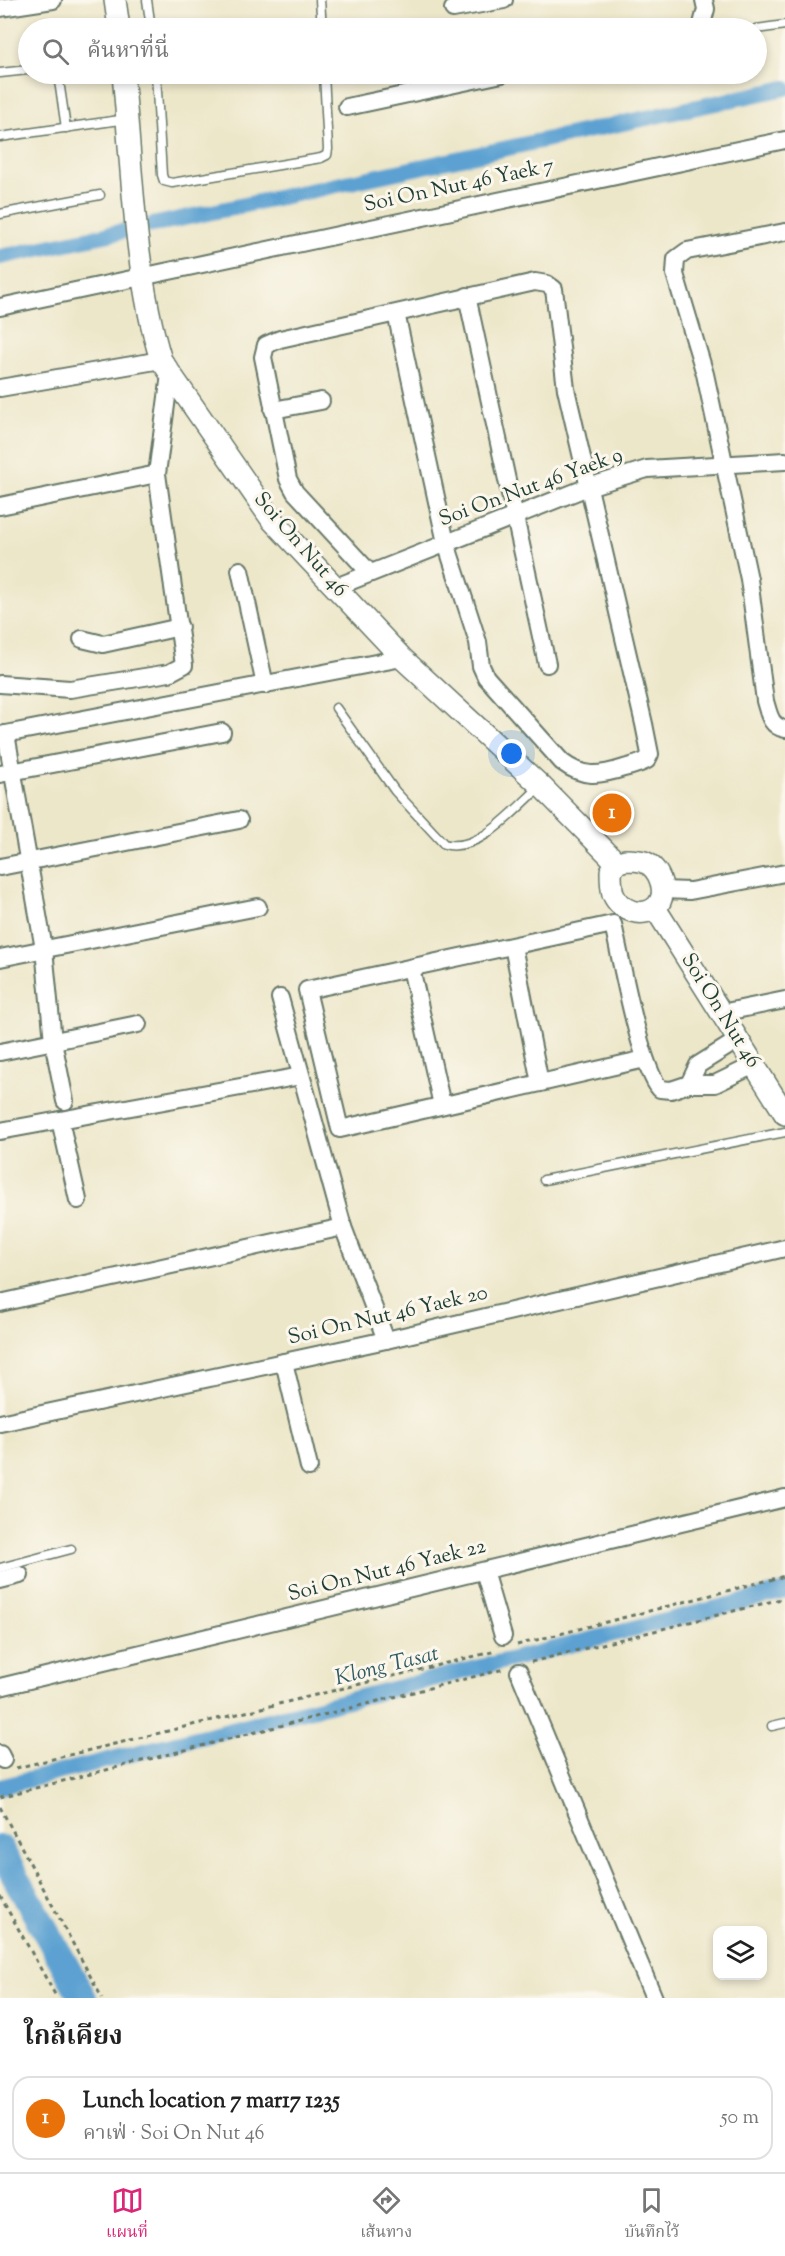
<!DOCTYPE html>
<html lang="th">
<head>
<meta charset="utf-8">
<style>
  body { margin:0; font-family:"Sorts Mill Goudy","Noto Serif Thai",serif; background:#f2f2f2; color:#222 }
  .controls { position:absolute; right:18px; bottom:18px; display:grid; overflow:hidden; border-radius:12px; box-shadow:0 3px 9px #0003 }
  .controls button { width:54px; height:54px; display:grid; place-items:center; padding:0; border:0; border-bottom:2px solid #e0e0e0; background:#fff; color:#222; font:30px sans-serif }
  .you { position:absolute; left:512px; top:754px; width:21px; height:21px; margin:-15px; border:4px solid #fff; border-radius:50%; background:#1a73e8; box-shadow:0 0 0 9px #1a73e833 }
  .badge { display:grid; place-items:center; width:39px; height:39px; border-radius:50%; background:#db2777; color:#fff; font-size:20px; font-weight:700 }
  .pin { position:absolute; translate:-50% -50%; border:3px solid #fff; box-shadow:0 2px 6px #0006 }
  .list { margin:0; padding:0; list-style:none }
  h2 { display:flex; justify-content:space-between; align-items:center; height:78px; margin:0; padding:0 24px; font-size:26px }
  h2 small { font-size:20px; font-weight:400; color:#767676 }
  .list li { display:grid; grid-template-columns:39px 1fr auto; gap:18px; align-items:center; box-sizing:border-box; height:84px; margin:0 12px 12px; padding:0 12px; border:2px solid #e0e0e0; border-radius:18px }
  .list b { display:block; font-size:22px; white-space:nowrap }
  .list p { margin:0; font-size:20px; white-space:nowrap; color:#767676 }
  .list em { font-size:20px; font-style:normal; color:#767676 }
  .icon { flex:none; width:33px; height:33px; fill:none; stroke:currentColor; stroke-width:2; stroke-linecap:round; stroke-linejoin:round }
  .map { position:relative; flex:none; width:785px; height:1998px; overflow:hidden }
  .search { position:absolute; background:#fff; box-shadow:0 3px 9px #0003; left:18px; right:18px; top:18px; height:66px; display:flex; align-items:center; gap:15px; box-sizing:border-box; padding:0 21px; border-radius:33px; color:#767676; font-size:22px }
  .sheet { height:174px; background:#fff }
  nav { display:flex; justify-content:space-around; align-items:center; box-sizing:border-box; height:84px; border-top:2px solid #e0e0e0; background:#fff; font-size:16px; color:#767676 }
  nav a { display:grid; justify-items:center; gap:3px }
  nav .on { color:#db2777 }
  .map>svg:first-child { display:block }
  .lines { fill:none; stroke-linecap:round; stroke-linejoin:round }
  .canal { stroke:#5ca1d1; stroke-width:16 }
  .river { stroke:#5ca1d1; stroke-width:28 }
  .service-casing { stroke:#677868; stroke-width:11 }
  .minor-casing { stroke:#677868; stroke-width:20 }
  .tertiary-casing { stroke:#677868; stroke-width:24 }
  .path { stroke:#677868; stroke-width:3; stroke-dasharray:4.5 4.5; stroke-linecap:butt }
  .service { stroke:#fff; stroke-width:8 }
  .minor { stroke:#fff; stroke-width:16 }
  .tertiary { stroke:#fff; stroke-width:21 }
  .labels { text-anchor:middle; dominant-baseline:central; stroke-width:6; stroke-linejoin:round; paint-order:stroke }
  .street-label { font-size:21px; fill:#1f3d34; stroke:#fbf7ec }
  .water-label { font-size:22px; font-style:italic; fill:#315b63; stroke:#fbf7ec }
</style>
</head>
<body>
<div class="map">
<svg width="785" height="1998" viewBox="0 0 785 1998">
  <rect width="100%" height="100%" fill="#fbf7ec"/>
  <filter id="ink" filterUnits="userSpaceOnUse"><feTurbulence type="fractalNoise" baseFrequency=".0167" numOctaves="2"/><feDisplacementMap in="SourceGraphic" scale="12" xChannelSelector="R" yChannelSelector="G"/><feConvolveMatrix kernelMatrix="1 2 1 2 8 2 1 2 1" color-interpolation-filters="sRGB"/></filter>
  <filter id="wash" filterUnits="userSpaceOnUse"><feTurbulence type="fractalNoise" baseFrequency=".008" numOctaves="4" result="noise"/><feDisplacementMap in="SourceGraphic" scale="24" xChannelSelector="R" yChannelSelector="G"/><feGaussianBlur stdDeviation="1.35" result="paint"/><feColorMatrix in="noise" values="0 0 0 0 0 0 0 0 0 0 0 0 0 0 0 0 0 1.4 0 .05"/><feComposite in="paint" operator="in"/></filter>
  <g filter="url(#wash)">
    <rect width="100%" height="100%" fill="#ede7ca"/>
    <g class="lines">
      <!-- canal -->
      <g class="canal">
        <polyline points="152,225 785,88"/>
        <polyline points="0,257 124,231"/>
        <polyline points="0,1787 785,1591"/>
      </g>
      <!-- river -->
      <polyline class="river" points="0,1849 83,1998"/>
    </g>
  </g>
  <g filter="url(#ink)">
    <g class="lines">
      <!-- service casing -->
      <g class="service-casing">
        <g id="service">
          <polyline points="147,0 151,28"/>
          <polyline points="320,0 322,28"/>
          <polyline points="756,29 785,25"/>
          <polyline points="0,73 28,70"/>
          <polyline points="58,74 66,128"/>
          <polyline points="156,74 162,175 164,181 172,183 321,158 327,155 328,149 324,74"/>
          <polyline points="0,137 127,119"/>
          <polyline points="0,214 100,195"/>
          <path d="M336,708l59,83 49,53c35,10 72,-36 97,-58"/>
          <polyline points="544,1180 785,1132"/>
          <polyline points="0,1568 71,1549"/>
          <polyline points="772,1726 785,1723"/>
        </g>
      </g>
      <!-- minor casing -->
      <g class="minor-casing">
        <g id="minor">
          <polyline points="0,8 53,0"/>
          <polyline points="453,9 504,0"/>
          <polyline points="701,28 706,9 704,0"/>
          <polyline points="347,107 502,74"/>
          <path d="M785,232l-98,19 -11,8 -1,15 30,100 44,205 16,122c4,13 5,25 20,28"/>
          <polyline points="467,296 547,664"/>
          <polyline points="0,307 785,140"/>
          <polyline points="0,388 161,360"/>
          <polyline points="273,410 321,401"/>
          <polyline points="0,506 157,474"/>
          <polyline points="240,570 265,685"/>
          <path d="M370,573l-75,-81 -7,-13 -25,-122 3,-12 14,-6 255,-57 12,2 7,5 12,100 78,335 6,30 -3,6c-7,4 -15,6 -23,8 -25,8 -41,10 -62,-6l-76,-85 -5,-11 -3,-24 -32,-99 -50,-230"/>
          <polyline points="336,587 588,487 647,469 785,461"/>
          <polyline points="82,639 103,644 180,627"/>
          <polyline points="0,684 70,689 169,673 184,665 157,474 170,374"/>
          <polyline points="6,734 44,949 53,1041 65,1101"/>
          <polyline points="0,735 402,658"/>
          <polyline points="0,774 222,732"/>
          <polyline points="0,867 239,820"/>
          <polyline points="662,890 690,891 785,873"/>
          <polyline points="513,946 540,1083"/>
          <polyline points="0,958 258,907"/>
          <polyline points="411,968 442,1105"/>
          <polyline points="280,998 343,1227 386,1340"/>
          <polyline points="721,1013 785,1000"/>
          <polyline points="738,1040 698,1065 689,1084 715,1084 754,1065"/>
          <polyline points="0,1052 138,1024"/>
          <path d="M645,1059l-305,70 -33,-139 306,-66c8,35 27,142 47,165l11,1 18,-6"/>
          <polyline points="60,1120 78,1200"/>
          <polyline points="0,1131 301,1076"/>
          <polyline points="0,1303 343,1227"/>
          <polyline points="284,1362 309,1467"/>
          <polyline points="0,1423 386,1340 785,1248"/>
          <polyline points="484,1571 503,1636"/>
          <polyline points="0,1580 20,1575"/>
          <polyline points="519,1672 654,1998"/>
          <polyline points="0,1687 785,1498"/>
          <polyline points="0,1754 3,1760"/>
        </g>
      </g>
      <!-- tertiary casing -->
      <g class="tertiary-casing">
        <g id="tertiary">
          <polyline points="115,0 119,28"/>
          <path d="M123,74c9,91 11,199 38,286l111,160 130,138 139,128 76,77"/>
          <path d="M625,860c6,0 13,0 19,2 15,5 25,31 13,44 -14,13 -37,5 -44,-12 -2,-7 -2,-15 -2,-23l6,-8z"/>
          <polyline points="655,908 785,1114"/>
        </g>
      </g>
      <!-- path -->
      <g class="path">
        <polyline points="517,1645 785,1576"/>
        <polyline points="531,1662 785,1598"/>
        <polyline points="16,1768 496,1651"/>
        <polyline points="0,1797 504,1669"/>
        <polyline points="0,1807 102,1998"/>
        <polyline points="0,1896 57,1998"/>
      </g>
      <!-- service -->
      <use href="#service" class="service"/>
      <!-- minor -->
      <use href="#minor" class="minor"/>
      <!-- tertiary -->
      <use href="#tertiary" class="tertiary"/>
    </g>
  </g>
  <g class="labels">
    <!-- street labels -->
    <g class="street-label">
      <text transform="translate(459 186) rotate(-12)">Soi On Nut 46 Yaek 7</text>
      <text transform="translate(531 488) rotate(-20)">Soi On Nut 46 Yaek 9</text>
      <text transform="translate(300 545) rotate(49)">Soi On Nut 46</text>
      <text transform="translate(720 1011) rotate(58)">Soi On Nut 46</text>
      <text transform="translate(388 1316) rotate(-13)">Soi On Nut 46 Yaek 20</text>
      <text transform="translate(387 1571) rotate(-14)">Soi On Nut 46 Yaek 22</text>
    </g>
    <!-- water labels -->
    <g class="water-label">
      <text transform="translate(387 1667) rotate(-14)">Klong Tasat</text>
    </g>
  </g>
</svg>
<div class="controls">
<button><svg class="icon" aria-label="layers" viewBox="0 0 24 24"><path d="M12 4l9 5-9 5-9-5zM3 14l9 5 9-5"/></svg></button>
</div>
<div class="you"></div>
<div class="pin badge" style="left:612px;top:813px;background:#e8710a">1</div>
<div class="search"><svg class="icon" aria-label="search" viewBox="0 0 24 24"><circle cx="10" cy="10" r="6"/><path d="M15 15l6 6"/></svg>ค้นหาที่นี่</div>
</div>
<section class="sheet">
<h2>ใกล้เคียง<small></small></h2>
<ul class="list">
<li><span class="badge" style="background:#e8710a">1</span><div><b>Lunch location 7 mar17 1235</b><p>คาเฟ่ · Soi On Nut 46</p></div><em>50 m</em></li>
</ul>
</section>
<nav>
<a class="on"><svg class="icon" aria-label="map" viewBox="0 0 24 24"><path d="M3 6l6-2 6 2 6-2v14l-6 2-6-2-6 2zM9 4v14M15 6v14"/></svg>แผนที่</a>
<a><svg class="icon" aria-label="directions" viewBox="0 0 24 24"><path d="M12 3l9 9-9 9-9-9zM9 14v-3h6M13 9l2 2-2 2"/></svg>เส้นทาง</a>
<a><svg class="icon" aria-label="saved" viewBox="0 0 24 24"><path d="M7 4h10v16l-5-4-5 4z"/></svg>บันทึกไว้</a>
</nav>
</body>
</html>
